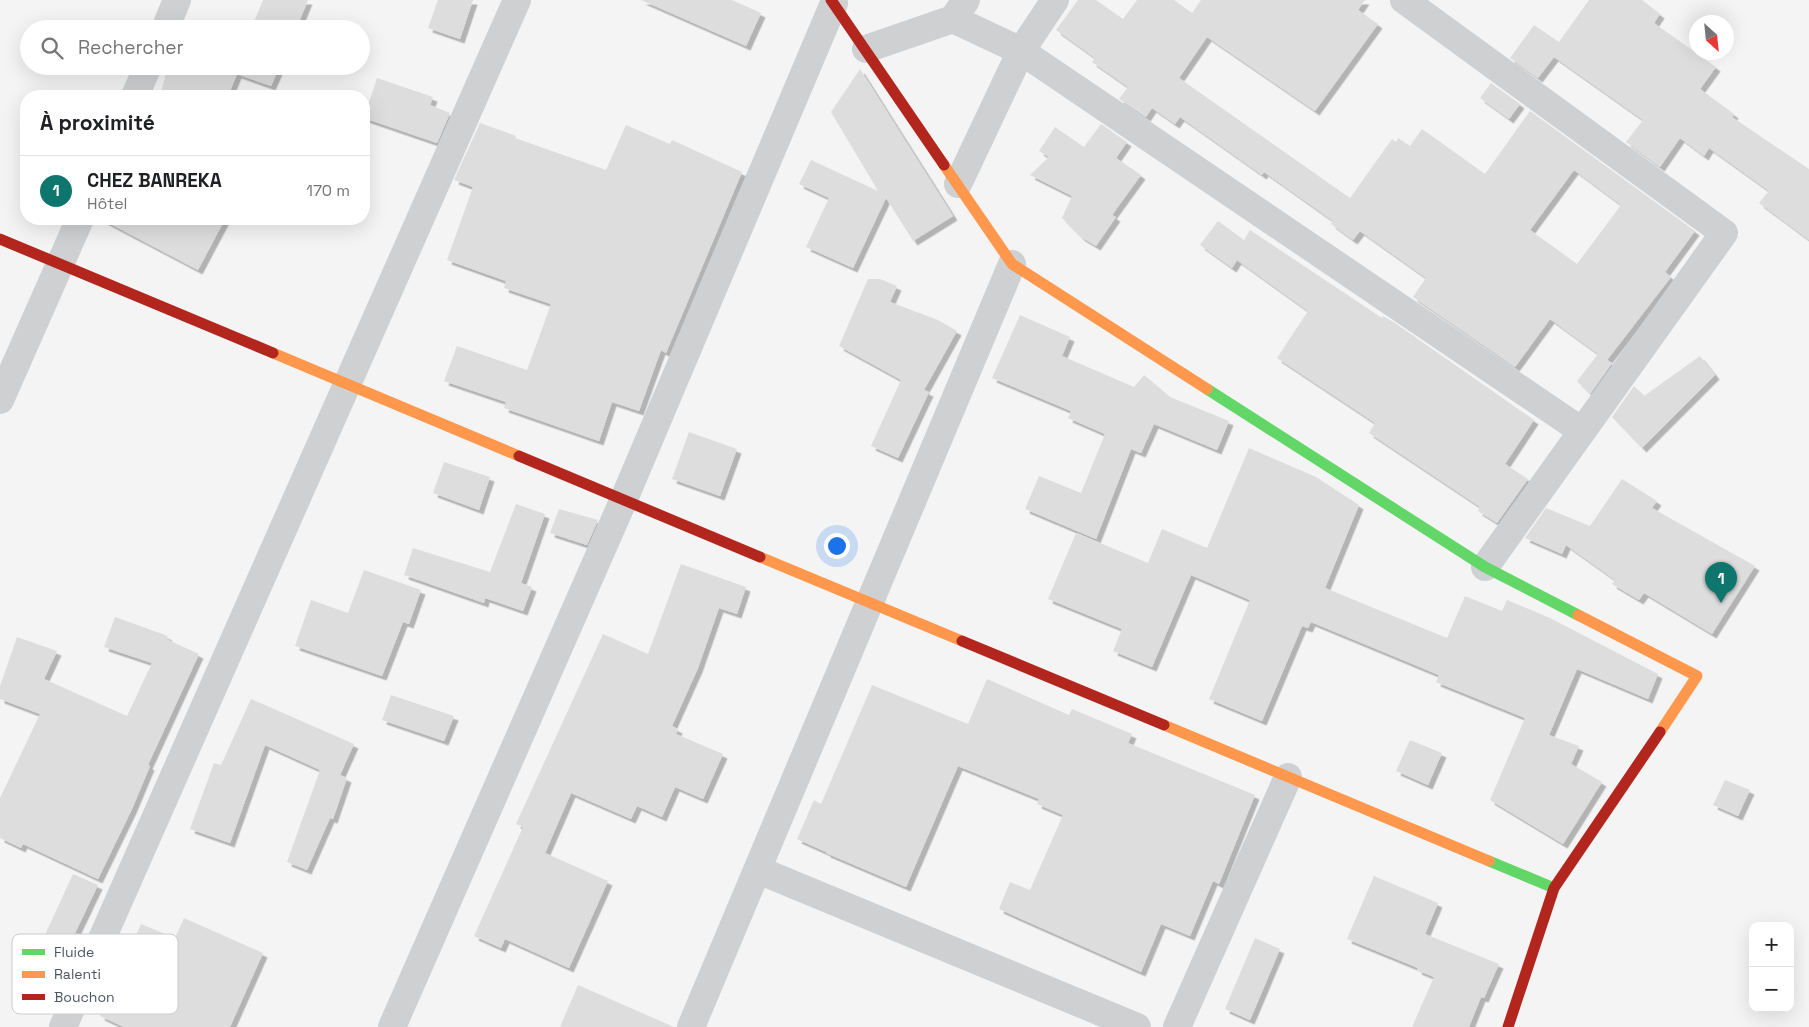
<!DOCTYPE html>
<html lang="fr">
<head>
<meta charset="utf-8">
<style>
  body { margin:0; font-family:"Space Grotesk",sans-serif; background:#f6f6f6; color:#202124 }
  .controls { position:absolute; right:15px; bottom:15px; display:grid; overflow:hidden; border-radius:10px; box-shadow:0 5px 20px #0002 }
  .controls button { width:45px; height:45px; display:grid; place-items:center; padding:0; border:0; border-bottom:1px solid #e0e0e0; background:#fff; color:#202124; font:25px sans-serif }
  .compass { position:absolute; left:1689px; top:15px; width:45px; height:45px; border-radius:50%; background:#fff; box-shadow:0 5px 20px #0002; rotate:153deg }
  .you { position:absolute; left:836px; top:545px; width:18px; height:18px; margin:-12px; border:4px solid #fff; border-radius:50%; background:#1a73e8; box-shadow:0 0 0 8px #1a73e833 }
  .badge { display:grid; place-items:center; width:32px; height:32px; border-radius:50%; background:#0f766e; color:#fff; font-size:16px; font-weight:700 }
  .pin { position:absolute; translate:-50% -41px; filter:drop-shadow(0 1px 2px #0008) }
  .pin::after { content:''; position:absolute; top:26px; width:18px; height:15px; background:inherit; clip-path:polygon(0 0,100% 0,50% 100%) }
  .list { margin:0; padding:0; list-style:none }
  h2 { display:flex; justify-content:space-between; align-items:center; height:65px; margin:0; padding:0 20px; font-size:21px }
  h2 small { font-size:16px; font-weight:400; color:#757577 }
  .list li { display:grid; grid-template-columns:32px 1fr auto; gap:15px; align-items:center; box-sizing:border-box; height:70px; padding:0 20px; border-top:1px solid #e0e0e0 }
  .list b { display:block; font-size:19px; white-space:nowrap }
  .list p { margin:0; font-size:16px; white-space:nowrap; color:#757577 }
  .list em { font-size:16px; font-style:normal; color:#757577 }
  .icon { flex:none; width:28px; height:28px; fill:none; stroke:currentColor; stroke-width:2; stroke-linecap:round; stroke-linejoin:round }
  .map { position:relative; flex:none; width:1809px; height:1027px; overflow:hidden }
  .search { position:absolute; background:#fff; box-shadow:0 5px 20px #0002; left:20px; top:20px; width:350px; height:55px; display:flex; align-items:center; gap:12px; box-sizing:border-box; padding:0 18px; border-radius:28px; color:#757577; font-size:19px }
  .panel { position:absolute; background:#fff; box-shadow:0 5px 20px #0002; left:20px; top:90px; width:350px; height:135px; border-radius:20px }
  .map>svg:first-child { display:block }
  .building { fill:#ddddde; fill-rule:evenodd; filter:url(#shadow) }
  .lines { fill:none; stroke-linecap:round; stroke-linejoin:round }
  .street { stroke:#ced0d2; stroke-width:28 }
  .fast { stroke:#63d668; stroke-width:11 }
  .slow { stroke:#ff974d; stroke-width:11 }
  .jam { stroke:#b3261e; stroke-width:11 }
  .key { fill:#fff; stroke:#c9ccd0; stroke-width:1 }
  .key-label { font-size:14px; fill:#4a5661 }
</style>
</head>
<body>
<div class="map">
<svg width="1809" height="1027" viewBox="0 0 1809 1027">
  <defs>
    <filter id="shadow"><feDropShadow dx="4.5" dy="4.5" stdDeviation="0" flood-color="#0004"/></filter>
  </defs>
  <rect width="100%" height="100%" fill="#f4f4f4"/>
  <!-- building -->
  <g class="building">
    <polygon points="263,0 308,0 296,29 251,29"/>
    <polygon points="438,0 473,0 460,39 428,28"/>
    <polygon points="641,0 732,0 761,13 746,46"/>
    <path d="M1078,0h18l27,19 14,-19h37l18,13 9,-13h164l-7,10 20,14 -63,87 -108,-74 -28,41 171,120 42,-59 4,3 2,-4 12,8 12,-17 63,45 45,-63 165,120 -30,41 6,5 -64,83 5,3 -22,31 -13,-13 21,-27 -48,-35 -35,48 -102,-70 13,-19 -66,-47 -7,9 -22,-16 2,-3 -69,-49 -2,3 -82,-58 -5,7 -23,-16 -6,9 -27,-18 9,-12 -36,-25 3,-4 -39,-28zM1574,170l47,35 -44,59 -47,-34z"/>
    <polygon points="1589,0 1642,0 1660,14 1654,23 1716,67 1700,89 1734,114 1732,117 1809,169 1809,240 1759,203 1769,191 1709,148 1704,156 1680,138 1660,167 1626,142 1643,120 1554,57 1538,78 1510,58 1534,25 1559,42"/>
    <polygon points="168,66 280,66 271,86 237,74 228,96 160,96"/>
    <polygon points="860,69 953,216 913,241 886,198 853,268 806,247 829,198 799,184 811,160 878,191 831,112"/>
    <polygon points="377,78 433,97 430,105 450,113 437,143 364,118"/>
    <polygon points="1491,83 1520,104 1509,119 1480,98"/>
    <polygon points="480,123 516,136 515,138 606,170 626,125 670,144 672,140 742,172 666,353 661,350 639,411 612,402 599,441 504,408 506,402 444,381 457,346 527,370 551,304 504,288 506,281 447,260 473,187 454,180"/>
    <polygon points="1101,124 1127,142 1116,158 1141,175 1112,215 1116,217 1096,246 1081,237 1062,218 1072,196 1030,175 1049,157 1039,151 1055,127 1084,147"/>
    <polygon points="101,219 225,219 198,270"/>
    <polygon points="1218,221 1244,240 1250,230 1382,318 1383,316 1395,323 1534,420 1505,464 1528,479 1497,523 1478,511 1480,507 1369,433 1375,423 1277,358 1308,311 1237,260 1232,268 1200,245"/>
    <polygon points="868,279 880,279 897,286 890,302 938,320 957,331 924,390 929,392 898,458 871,446 901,380 839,346"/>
    <polygon points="1020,315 1070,337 1062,356 1134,387 1144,375 1170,397 1229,421 1217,450 1154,424 1141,453 1131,449 1096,539 1025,509 1039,476 1081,493 1105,434 1068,418 1071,411 992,378"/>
    <polygon points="1700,356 1715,375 1642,448 1612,417 1634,386 1644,396"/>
    <polygon points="689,432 737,449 720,496 672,479"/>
    <polygon points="1249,448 1316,477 1359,505 1325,588 1447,638 1465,596 1502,611 1507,600 1550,618 1658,674 1648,699 1577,669 1549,735 1579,746 1571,764 1602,782 1563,844 1490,800 1525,718 1436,682 1439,675 1311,622 1308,628 1302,626 1262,721 1209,699 1250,600 1191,575 1152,667 1113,651 1122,629 1048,599 1076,533 1148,563 1162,529 1207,548"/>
    <polygon points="444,462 490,477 479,510 433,493"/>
    <polygon points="1622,479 1657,501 1652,508 1755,566 1712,634 1644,593 1639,600 1612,584 1615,580 1566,545 1562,554 1525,538 1546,508 1590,526"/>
    <polygon points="516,504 545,514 521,583 532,587 523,611 485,598 484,603 404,575 413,548 490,572"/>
    <polygon points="559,509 598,520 587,545 550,533"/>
    <polygon points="681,564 746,587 737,614 719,608 698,668 672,726 678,729 676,734 723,754 703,799 675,787 662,817 637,806 631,819 571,793 545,853 608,881 569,968 505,939 501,948 474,936 523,827 516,824 603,634 648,654"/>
    <polygon points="364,570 421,590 409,624 403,622 382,676 295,646 311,600 348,613"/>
    <polygon points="115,617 168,636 166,639 199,654 148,765 150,766 132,809 98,879 23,844 21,848 0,838 0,798 40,714 0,699 0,686 17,637 57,651 44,679 127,716 152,663 104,647"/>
    <polygon points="987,679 1069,715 1072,709 1132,734 1128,743 1255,795 1219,884 1213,881 1190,936 1161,924 1141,972 999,909 1010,882 1030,890 1063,815 1037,804 1039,799 958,766 906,887 826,853 826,852 797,839 814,800 821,804 872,685 968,724"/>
    <polygon points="391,695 454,716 444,741 382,720"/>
    <polygon points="251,699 354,744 340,775 347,778 333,819 330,818 307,870 287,862 320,770 265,745 230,843 190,829 214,763 221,765"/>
    <polygon points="1410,740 1442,753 1428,785 1396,771"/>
    <polygon points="1725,780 1750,790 1738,816 1713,805"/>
    <polygon points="73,874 98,885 67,950 43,939"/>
    <polygon points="1374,876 1438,903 1425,934 1499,964 1484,998 1481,997 1469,1027 1412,1027 1434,977 1417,970 1418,968 1347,939"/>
    <polygon points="184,918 263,953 230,1027 124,1027 100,1016 141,924 175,938"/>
    <polygon points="1255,938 1280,949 1250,1020 1225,1009"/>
    <polygon points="578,985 674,1027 560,1027"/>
  </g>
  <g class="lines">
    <!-- street -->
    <g class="street">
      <polyline points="1404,0 1724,233 1485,567"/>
      <polyline points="953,19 1021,51 1582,431"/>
      <polyline points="165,29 177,0"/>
      <polyline points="866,49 953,19 966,0"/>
      <polyline points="135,96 148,66"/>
      <polyline points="958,184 1021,51 1055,0"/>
      <polyline points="0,400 80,219"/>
      <polyline points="758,870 1137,1027"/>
      <polyline points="63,1027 517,0"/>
      <polyline points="392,1027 624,499 834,3"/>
      <polyline points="691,1027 1012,264"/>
      <polyline points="1177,1027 1288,777"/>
    </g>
    <!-- fast -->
    <g class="fast">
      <polyline points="1207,389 1485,567 1578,615"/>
      <polyline points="1489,861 1554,888"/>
    </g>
    <!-- slow -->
    <g class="slow">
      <polyline points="944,165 1012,264 1207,389"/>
      <polyline points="273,353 519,456"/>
      <polyline points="760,557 962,641"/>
      <polyline points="1578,615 1697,676 1660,732"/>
      <polyline points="1164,725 1489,861"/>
    </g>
    <!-- jam -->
    <g class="jam">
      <polyline points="831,0 944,165"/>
      <polyline points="0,239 273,353"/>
      <polyline points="519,456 760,557"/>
      <polyline points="962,641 1164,725"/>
      <polyline points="1508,1027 1554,888 1660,732"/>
    </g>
  </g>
  <!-- legend -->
  <rect x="12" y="934" width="166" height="80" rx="8" class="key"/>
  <rect x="22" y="949" width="23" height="6" fill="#63d668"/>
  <rect x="22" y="971" width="23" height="7" fill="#ff974d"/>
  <rect x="22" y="994" width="23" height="6" fill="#b3261e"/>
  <g class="key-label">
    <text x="54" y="957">Fluide</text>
    <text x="54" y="979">Ralenti</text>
    <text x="54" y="1002">Bouchon</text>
  </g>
</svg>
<div class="controls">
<button>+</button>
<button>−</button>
</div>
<svg class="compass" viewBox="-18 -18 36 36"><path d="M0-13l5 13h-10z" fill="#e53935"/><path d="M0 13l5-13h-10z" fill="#757577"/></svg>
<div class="you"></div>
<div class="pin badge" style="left:1721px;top:603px">1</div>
<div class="search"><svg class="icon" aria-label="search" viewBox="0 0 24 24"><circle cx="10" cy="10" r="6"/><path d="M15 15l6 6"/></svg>Rechercher</div>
<section class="panel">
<h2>À proximité<small></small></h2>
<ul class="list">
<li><span class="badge">1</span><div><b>CHEZ BANREKA</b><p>Hôtel</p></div><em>170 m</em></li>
</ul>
</section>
</div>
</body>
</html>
